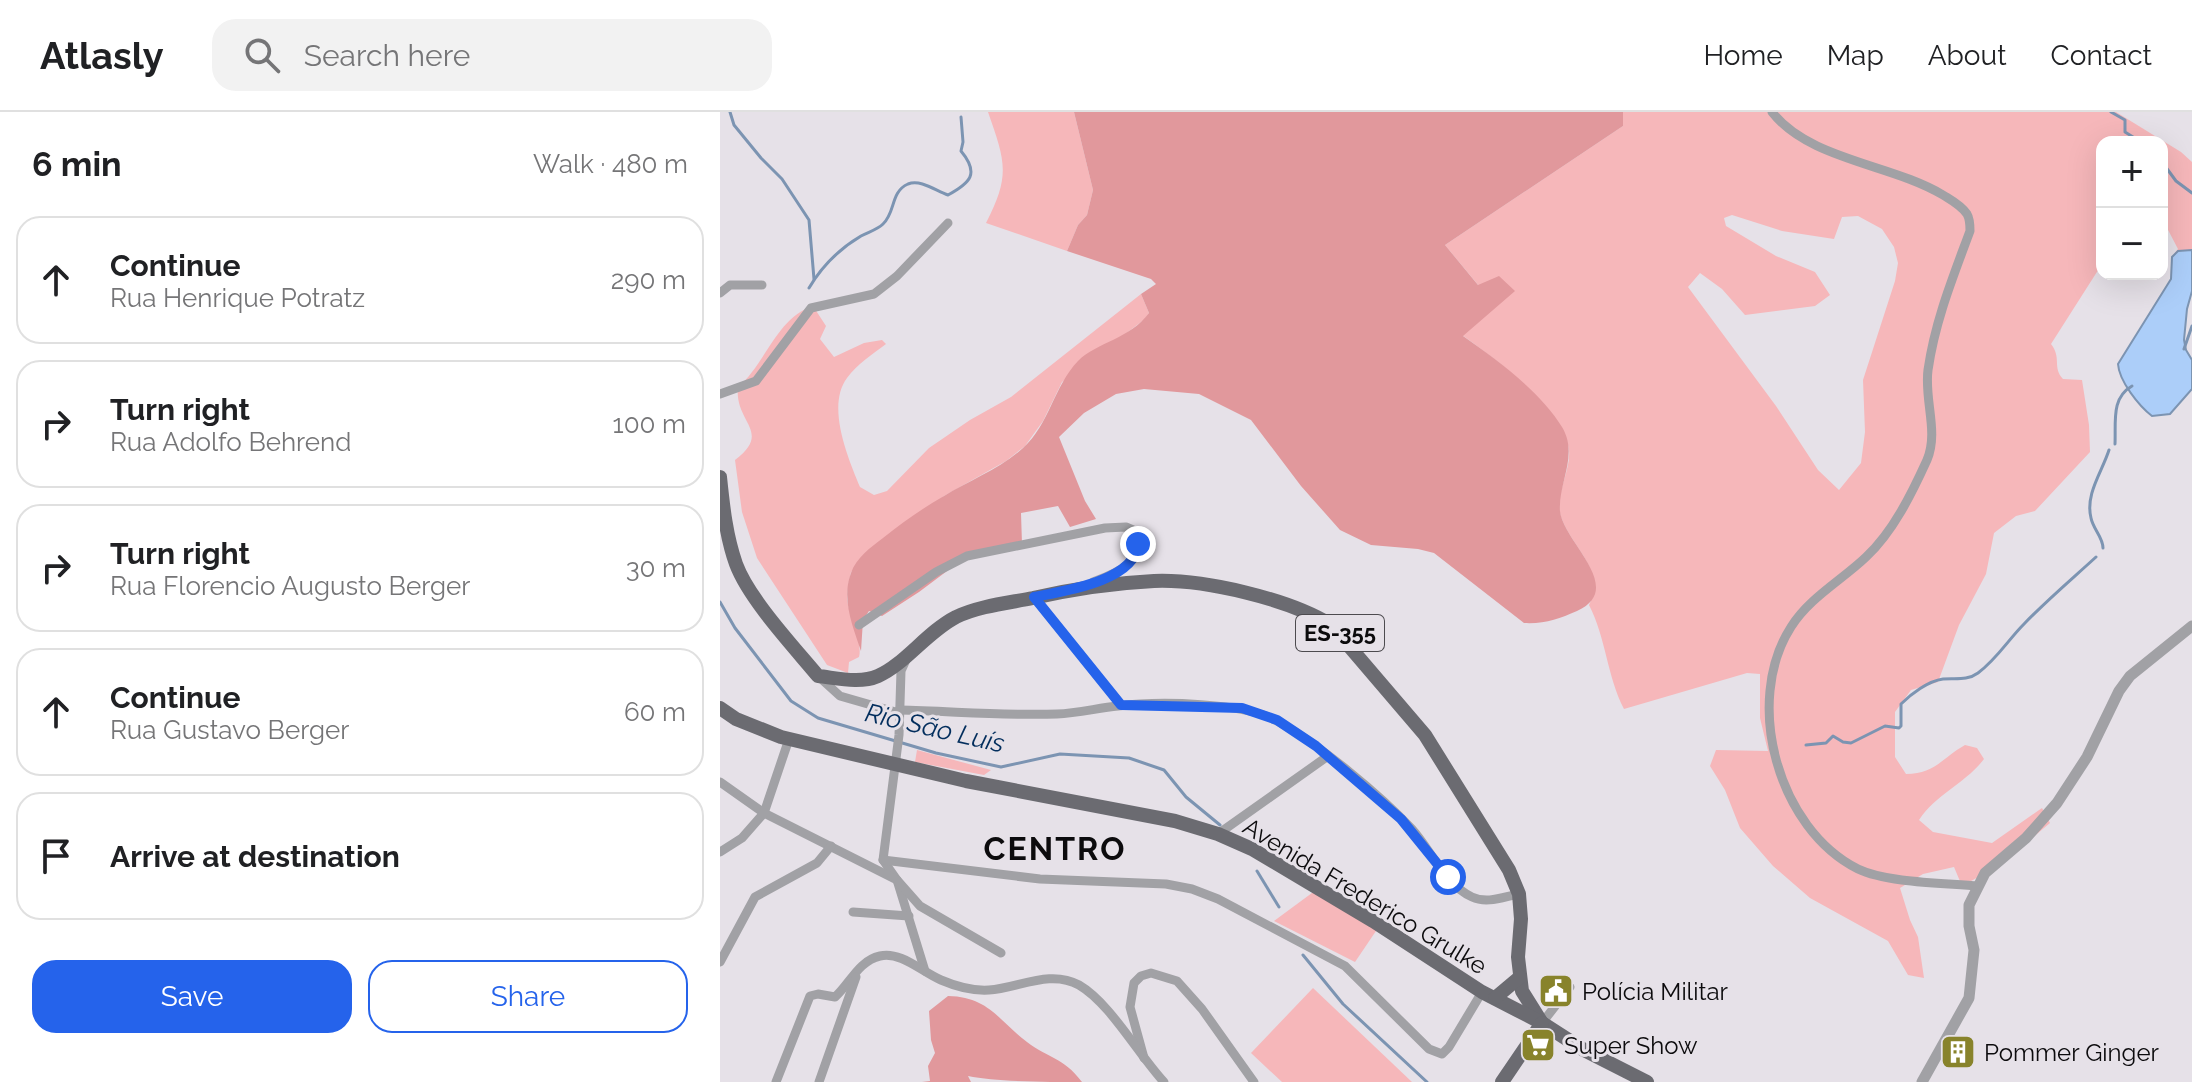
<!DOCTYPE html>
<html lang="en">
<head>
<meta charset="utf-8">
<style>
  body { margin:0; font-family:Raleway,sans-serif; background:#f2f2f2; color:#202124 }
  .controls { position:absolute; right:24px; top:24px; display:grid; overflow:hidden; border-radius:16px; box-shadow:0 8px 32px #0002 }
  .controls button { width:72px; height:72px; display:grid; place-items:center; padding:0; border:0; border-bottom:2px solid #e0e0e0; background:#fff; color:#202124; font:40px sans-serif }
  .stop { position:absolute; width:24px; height:24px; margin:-18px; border:6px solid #2563eb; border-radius:50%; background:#fff }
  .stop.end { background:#2563eb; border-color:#fff; box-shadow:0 2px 8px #0008 }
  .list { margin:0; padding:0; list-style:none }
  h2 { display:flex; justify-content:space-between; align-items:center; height:104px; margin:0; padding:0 32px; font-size:34px }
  h2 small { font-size:26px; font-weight:400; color:#757577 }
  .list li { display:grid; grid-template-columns:52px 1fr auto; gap:24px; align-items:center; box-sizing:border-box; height:128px; margin:0 16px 16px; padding:0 16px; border:2px solid #e0e0e0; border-radius:24px }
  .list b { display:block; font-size:30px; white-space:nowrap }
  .list p { margin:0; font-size:26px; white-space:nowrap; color:#757577 }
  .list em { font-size:26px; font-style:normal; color:#757577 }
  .actions { display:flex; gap:16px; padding:24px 32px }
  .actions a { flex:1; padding:18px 0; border:2px solid #2563eb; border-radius:24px; text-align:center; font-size:28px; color:#2563eb }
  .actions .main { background:#2563eb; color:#fff }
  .icon { flex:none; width:44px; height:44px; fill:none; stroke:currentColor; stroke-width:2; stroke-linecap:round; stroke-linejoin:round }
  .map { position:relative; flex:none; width:1472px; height:970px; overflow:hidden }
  header { display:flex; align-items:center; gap:48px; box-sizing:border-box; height:112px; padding:0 40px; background:#fff; border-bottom:2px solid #e0e0e0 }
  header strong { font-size:38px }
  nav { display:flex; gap:44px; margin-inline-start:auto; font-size:28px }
  .search { width:560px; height:72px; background:#f2f2f2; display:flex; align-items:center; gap:20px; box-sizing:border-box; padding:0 28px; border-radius:24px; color:#757577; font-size:30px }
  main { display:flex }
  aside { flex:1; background:#fff }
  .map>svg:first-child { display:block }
  .green { fill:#f6b7ba; fill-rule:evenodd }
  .forest { fill:#e1989c }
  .water { fill:#accef9; stroke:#7c94b2; stroke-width:2 }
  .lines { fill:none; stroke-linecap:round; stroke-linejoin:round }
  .stream { stroke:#7c94b2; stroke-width:3 }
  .minor { stroke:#a1a1a5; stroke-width:9 }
  .tertiary { stroke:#a1a1a5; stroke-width:11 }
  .primary { stroke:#6b6b71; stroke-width:14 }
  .route { stroke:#2563eb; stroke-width:10 }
  .labels { text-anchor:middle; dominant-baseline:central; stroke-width:6; stroke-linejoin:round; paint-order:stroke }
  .shield { fill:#e6e1e8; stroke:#4d4b4f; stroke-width:2 }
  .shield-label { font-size:22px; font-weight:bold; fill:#0c0b0d }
  .street-label { font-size:24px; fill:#0c0b0d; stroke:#e6e1e8 }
  .poi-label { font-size:24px; fill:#0c0b0d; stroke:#e6e1e8; text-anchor:start }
  .water-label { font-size:26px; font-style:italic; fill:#032e5d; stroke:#e6e1e8 }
  .district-label { font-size:32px; font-weight:bold; letter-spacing:2px; fill:#0c0b0d; stroke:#e6e1e8 }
</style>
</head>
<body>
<header>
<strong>Atlasly</strong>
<div class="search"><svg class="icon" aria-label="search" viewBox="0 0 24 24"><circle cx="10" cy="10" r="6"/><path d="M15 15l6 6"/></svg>Search here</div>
<nav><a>Home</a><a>Map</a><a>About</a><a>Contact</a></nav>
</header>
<main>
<aside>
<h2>6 min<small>Walk · 480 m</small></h2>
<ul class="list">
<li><svg class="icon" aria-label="ahead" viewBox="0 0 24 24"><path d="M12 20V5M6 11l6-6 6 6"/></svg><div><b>Continue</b><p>Rua Henrique Potratz</p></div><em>290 m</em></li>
<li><svg class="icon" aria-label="right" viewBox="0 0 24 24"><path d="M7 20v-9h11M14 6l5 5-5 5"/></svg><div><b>Turn right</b><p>Rua Adolfo Behrend</p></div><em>100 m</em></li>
<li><svg class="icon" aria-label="right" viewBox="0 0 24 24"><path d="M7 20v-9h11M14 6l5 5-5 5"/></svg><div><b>Turn right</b><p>Rua Florencio Augusto Berger</p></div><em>30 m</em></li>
<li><svg class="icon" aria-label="ahead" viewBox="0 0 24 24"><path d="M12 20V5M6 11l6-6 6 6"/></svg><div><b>Continue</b><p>Rua Gustavo Berger</p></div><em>60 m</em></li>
<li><svg class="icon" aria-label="arrive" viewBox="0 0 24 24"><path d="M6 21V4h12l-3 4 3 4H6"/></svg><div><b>Arrive at destination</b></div></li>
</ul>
<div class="actions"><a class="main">Save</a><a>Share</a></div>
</aside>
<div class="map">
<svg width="1472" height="970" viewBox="0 0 1472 970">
  <rect width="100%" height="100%" fill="#e6e1e8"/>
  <!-- green -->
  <g class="green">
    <path d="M268,0h86l19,78 -6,25 -9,10 -11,26 -81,-28c25,-48 19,-62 2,-111z"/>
    <path d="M903,0h493l65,40 11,10v88l-18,4 4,-5 -12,-23 -4,-3v-81h-60v122l-51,80c11,14 1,23 12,35l19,1 7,45 1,27 -55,59 -19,5 -22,17 -8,41 -27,51 -21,57 -27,8 -16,22v45l11,17c29,0 36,-16 59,-29l12,3 7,11c-18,24 -48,35 -65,61l14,12 59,11 50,-35 8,15 -50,42 -38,21 -8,-19 -31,7 -23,14 10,32 8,17 6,41 -16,-3 -20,-34 -78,-43 -37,-32 -33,-38 -15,-38 -15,-24 6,-16 52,1 -8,-33v-44l-13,-1 -123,36c-17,-33 -18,-71 -35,-104 18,-34 -17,-57 -28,-88 -7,-22 10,-45 8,-67 -4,-41 -74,-91 -107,-115l52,-44 -35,-5 -34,-41 178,-119zM1012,103l50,16 52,8 8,-22 16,-1 24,13 12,18 4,16 -3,18 -32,99 2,52 -4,31 -22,27 -21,-20 -42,-64 -88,-119 12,-14 22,16 23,26 70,-9 15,-11 -15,-23 -39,-16 -50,-30 -2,-8z"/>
    <path d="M421,182l8,19 -4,6 -83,63 -19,39 -18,25 -19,15 -62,35 -93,76c-2,9 -4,18 -4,27 2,17 16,44 12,58l-10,5 -1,11 -21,-8 -70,-107 -15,-46 -7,-52c38,-29 -1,-37 3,-73 27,-22 39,-70 75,-81l13,20 -6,13 14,18 30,-14 18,-3 4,4c-13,10 -29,20 -39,34 -21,28 1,80 13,109l14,8 13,-4 42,-43 41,-28 41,-23z"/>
    <polygon points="197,638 271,658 264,663 195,650"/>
    <polygon points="596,778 658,816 635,850 554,809"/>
    <polygon points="593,876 692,970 562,970 531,941"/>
  </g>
  <!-- forest -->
  <g class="forest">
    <path d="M354,0h549v14l-178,119 33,40 21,-9 16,15 -52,45c33,23 78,56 99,91 17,28 -4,56 -2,84 3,31 67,77 17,100 -18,8 -32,13 -53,12l-90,-70 -16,-4 -47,-4 -31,-15 -39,-44 -50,-66 -52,-26 -55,-5 -28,5 -32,19 -25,24 26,64 11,18 -26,8 -12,-21 -37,7 1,31 -63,18 -40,30 -37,24 -13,-5 -6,9 -2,31c-8,-24 -20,-52 -10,-78 5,-15 20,-26 32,-35 20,-16 40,-30 61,-42 26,-16 56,-27 79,-48 26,-23 31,-62 55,-87 19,-19 52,-22 71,-48l-8,-19 15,-10 -5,-5 -84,-28 11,-26 9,-10 6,-25z"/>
    <path d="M228,884c41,1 50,24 79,46 22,17 35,14 55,40 -33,0 -86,0 -114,-6l3,6h-49l8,-1 -2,-15 7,-13 -4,-13 -2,-29z"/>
  </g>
  <!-- water -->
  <path class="water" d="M1472,138v41l-5,18 -3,31 2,10 6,10v29l-22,25 -18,2c-13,-10 -33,-35 -34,-52l53,-85 1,-22 6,-6z"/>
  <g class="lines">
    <!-- stream -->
    <g class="stream">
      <polyline points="10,0 14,13 41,46 62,67 89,108 94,167"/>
      <polyline points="1391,0 1405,8 1405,20 1421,30"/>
      <polyline points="1442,50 1456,69 1472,81"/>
      <path d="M89,176c13,-22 30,-39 52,-52 7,-4 16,-6 22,-12 13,-12 7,-32 25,-40 13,-5 28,7 40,11 22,-12 32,-21 13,-44l2,-9 -2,-25"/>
      <polyline points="1464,237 1472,214"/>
      <path d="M1395,332c1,-23 -4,-46 17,-58"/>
      <path d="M1383,436c0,-11 -10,-19 -12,-30 -6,-24 11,-46 18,-68"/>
      <polyline points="0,490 15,516 71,589 98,606 216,641 281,655 340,642 409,646 444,658 466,685 500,713"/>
      <path d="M1086,633l20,-2 7,-7 10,6 8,1 34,-17 14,2 2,-2v-22c10,-10 27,-23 42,-25 13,-1 24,2 35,-6 19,-14 30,-33 46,-49 23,-24 48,-45 72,-67"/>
      <polyline points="537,759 559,795"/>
      <polyline points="583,843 623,892 707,970"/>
    </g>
    <!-- minor -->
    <g class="minor">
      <path d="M1052,0c37,48 120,52 171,83 8,5 18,10 24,19 3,5 3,11 3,17 -17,46 -35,90 -42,139 -4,30 11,62 -1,90 -15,33 -34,72 -61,97 -24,23 -57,41 -75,70 -48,75 -13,202 67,242 29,14 87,14 120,17"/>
      <polyline points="0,181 10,173 42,173"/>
      <polyline points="0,282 36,269 91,196 154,182 177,164 228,111"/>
      <polyline points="314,485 401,593"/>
      <path d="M139,513l77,-53 31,-16 138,-28 21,-1 7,3c19,29 -18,44 -40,52"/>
      <polyline points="186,548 181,559 179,623 163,748 177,768 205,859"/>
      <polyline points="98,564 120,584 179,601"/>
      <path d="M179,598c52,1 106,6 158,4 21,-1 41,-6 61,-8 40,-5 128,-4 161,16 43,25 99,71 133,107 19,21 33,56 60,68 15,7 31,0 47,-3"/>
      <polyline points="0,670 44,701 177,768 200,794 281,841"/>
      <polyline points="498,722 608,644"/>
      <polyline points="0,740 22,726 44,701 69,627"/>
      <polyline points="163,748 320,767 446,772 472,777 498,787 625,854 709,937 722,942 729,935 762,880"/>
      <polyline points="133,800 189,804"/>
      <polyline points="0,850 35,785 97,751 111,734"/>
      <polyline points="822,911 850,875"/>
      <polyline points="424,946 410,895 414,871 421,864 431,861 457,869 482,897 534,970"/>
      <path d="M56,970l34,-86 8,-2 17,3c15,-13 23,-36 45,-41 21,-5 42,16 61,24 14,6 32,11 48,10 30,-2 61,-21 90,-5 31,18 59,69 85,97"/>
      <polyline points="99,970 136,865"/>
    </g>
    <!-- tertiary -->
    <polyline class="tertiary" points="1202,970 1249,886 1254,838 1249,814 1249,793 1265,761 1306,726 1337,691 1367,645 1399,579 1410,564 1472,514"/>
    <!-- primary -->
    <g class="primary">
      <path d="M0,365c3,29 6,59 16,87 13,35 57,82 82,112 19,2 42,8 60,0 26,-11 49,-44 78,-59 23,-11 52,-14 77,-19 40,-9 81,-15 121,-17 50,-2 135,18 177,44l94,110 84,135 10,24 2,25 -3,38 4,34 20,32"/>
      <polyline points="0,596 16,607 61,625 246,669 455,709 498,722 532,737 653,809 762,880 822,911 864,938 927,970"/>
      <polyline points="775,886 800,865"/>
      <polyline points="782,970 822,911"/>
    </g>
  </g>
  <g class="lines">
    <!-- route -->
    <path class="route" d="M418,432c-3,37 -74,47 -104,53l87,108 121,3 35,12 39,26 85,73 47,58"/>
  </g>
  <!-- icons -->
  <defs>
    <g id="civic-square" transform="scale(1.8)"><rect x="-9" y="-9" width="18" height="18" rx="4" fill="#88832b" stroke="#e6e1e8"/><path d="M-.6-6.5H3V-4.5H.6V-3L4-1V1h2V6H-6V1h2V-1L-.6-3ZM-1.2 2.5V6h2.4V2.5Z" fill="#fff"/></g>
    <g id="supermarket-square" transform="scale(1.8)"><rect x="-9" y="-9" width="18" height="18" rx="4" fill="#88832b" stroke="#e6e1e8"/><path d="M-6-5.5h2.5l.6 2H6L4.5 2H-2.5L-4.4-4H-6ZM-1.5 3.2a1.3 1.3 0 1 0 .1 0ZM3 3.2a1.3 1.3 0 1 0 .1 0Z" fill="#fff"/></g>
    <g id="building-square" transform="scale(1.8)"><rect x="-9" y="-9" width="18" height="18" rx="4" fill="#88832b" stroke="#e6e1e8"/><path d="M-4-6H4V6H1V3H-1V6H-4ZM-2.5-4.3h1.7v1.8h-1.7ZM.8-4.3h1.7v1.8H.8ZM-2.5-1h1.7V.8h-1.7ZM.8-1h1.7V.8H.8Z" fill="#fff"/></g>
  </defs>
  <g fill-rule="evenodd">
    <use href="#civic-square" x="836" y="879"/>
    <use href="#supermarket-square" x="818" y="933"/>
    <use href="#building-square" x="1238" y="940"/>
  </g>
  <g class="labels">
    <!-- shield labels -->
    <rect class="shield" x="576" y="503" width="88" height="36" rx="6"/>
    <g class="shield-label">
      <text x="620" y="521">ES-355</text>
    </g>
    <!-- street labels -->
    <g class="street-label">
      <text transform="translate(645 784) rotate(31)">Avenida Frederico Grulke</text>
    </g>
    <!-- poi labels -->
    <g class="poi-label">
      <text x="862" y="879">Polícia Militar</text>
      <text x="844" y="933">Super Show</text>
      <text x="1264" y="940">Pommer Ginger</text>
    </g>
    <!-- water labels -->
    <g class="water-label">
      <text transform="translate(215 616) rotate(13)">Rio São Luís</text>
    </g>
    <!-- district labels -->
    <g class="district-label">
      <text x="335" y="736">CENTRO</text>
    </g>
  </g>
</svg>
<div class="controls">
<button>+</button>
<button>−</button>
</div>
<div class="stop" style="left:728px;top:765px"></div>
<div class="stop end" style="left:418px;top:432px"></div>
</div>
</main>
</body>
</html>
